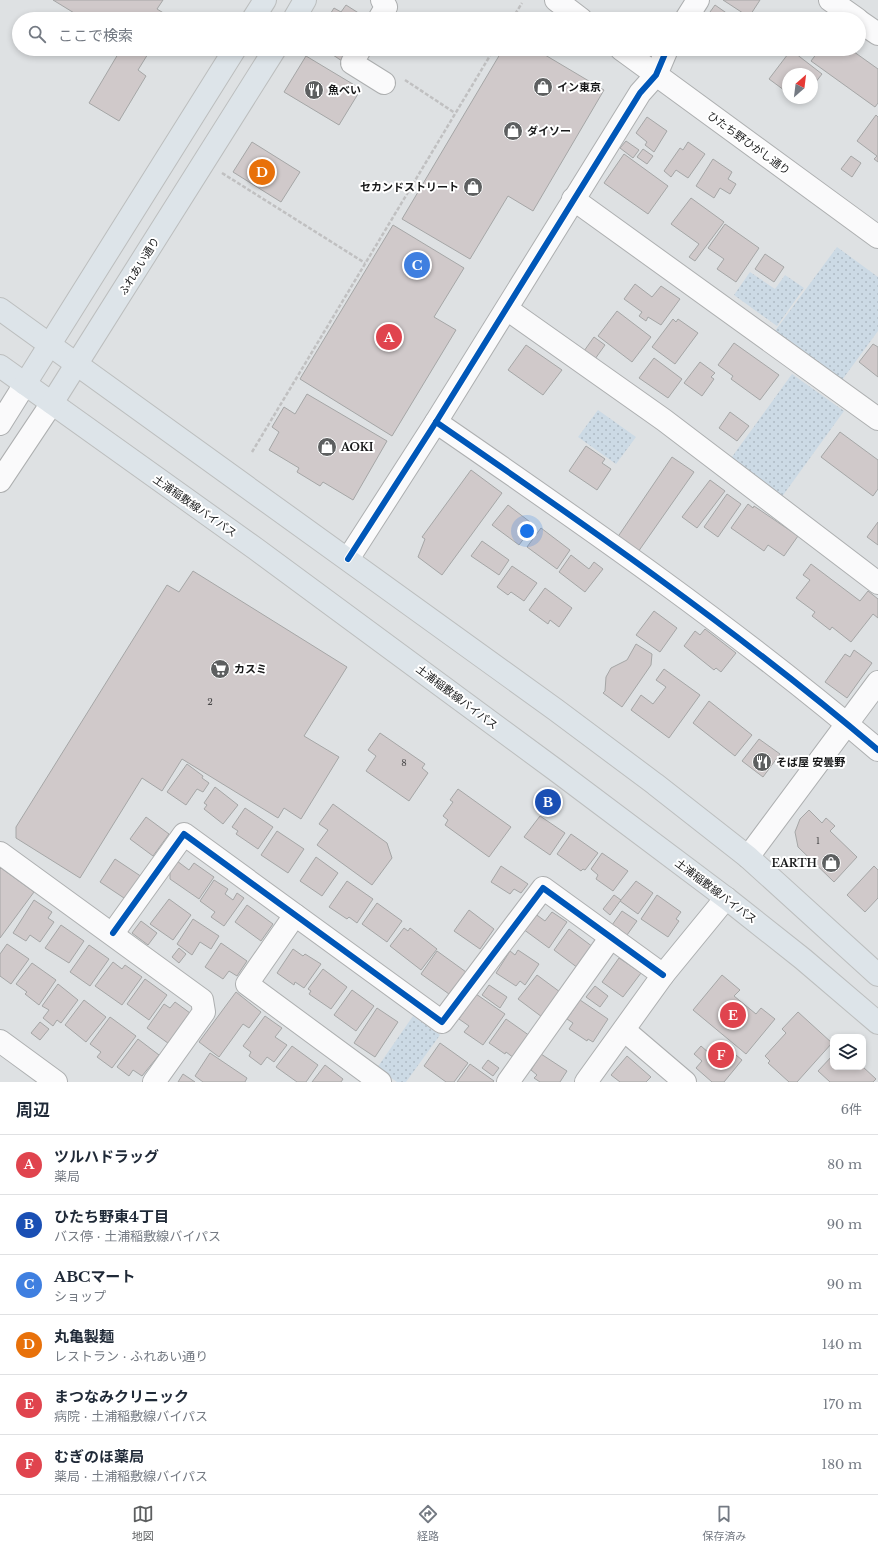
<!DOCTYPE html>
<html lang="ja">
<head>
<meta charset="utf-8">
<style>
  body { margin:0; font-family:"Libre Baskerville","Noto Sans JP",serif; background:#f2f2f3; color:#1f2937 }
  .controls { position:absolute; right:12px; bottom:12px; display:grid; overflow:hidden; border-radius:8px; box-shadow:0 2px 6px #0003 }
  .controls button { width:36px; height:36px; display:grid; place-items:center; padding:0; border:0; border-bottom:1px solid #e0e1e3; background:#fff; color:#1f2937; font:20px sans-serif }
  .compass { position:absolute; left:782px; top:68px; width:36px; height:36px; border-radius:50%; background:#fff; box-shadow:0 2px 6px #0003; rotate:28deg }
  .you { position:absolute; left:527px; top:531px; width:14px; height:14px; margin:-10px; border:3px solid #fff; border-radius:50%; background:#1a73e8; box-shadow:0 0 0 6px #1a73e833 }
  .badge { display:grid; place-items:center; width:26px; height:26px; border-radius:50%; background:#5d5f60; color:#fff; font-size:13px; font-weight:700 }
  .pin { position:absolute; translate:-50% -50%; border:2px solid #fff; box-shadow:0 1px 4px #0006 }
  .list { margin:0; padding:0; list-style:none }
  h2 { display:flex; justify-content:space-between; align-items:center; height:52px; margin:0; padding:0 16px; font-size:17px }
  h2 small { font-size:13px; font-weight:400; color:#747a83 }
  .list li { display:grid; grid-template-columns:26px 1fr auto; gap:12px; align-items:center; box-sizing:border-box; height:60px; padding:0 16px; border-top:1px solid #e0e1e3 }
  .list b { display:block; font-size:15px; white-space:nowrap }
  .list p { margin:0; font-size:13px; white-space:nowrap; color:#747a83 }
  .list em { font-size:13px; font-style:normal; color:#747a83 }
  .icon { flex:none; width:22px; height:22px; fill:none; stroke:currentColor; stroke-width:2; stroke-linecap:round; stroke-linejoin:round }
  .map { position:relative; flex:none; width:878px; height:1082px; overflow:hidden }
  .search { position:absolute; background:#fff; box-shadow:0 2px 6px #0003; left:12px; right:12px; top:12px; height:44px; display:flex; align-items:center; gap:10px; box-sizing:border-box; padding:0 14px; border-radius:22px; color:#747a83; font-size:15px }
  .sheet { height:412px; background:#fff }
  nav { display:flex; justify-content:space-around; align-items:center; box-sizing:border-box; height:56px; border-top:1px solid #e0e1e3; background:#fff; font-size:11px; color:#747a83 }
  nav a { display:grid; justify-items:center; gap:2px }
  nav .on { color:#5d5f60 }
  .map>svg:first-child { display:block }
  .grass { fill:url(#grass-dots) }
  .building { fill:#d0c9ca; stroke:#a5a6a6 }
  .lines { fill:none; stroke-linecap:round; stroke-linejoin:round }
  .minor-casing { stroke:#adafb0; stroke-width:24 }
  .major-casing { stroke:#bcbebe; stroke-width:24 }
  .path { stroke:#c0c0c1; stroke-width:2.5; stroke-dasharray:4 2; stroke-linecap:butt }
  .minor { stroke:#fafafb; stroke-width:22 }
  .major { stroke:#dde4e9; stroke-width:22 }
  .cycleway-casing { stroke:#fff; stroke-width:8 }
  .cycleway { stroke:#0057b8; stroke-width:6 }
  .labels { text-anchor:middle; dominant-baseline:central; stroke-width:4; stroke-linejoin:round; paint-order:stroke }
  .number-label { font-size:9px; fill:#474647 }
  .poi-label { font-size:11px; font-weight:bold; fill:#18191a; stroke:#fff; text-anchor:start }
  .street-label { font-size:11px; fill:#18191a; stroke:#fff }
</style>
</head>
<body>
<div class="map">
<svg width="878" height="1082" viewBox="0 0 878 1082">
  <defs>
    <pattern id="grass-dots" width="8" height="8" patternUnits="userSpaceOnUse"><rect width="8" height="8" fill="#ccdae5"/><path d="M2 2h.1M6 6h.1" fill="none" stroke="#aebac4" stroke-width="1.8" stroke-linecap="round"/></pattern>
  </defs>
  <rect width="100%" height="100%" fill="#dee1e3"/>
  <!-- grass -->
  <g class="grass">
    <polygon points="837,247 878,277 878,331 842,380 775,331"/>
    <polygon points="750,272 775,289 785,275 804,288 777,326 734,295"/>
    <polygon points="792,374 844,411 781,498 729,461"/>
    <polygon points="598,410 636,437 616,464 578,437"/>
    <polygon points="413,1016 440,1035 406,1082 397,1082 377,1068"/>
  </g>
  <!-- building -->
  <g class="building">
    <polygon points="53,0 163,0 157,9 170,17 169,19 84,19"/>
    <polygon points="723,0 760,0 749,17"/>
    <polygon points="346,5 368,19 327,19 334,8 341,12"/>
    <polygon points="715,5 735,19 705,19"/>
    <polygon points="121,49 151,49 138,70 146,76 119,121 89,103"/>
    <polygon points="324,49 350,49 342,61"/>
    <polygon points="503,49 535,49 604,90 533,211 508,196 470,259 402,219"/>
    <polygon points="795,49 814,49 810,54 803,49 800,53"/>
    <polygon points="820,49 850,49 878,69 878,103 875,107 811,61"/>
    <polygon points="791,50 822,74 812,87 812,74 788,74 788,93 769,79"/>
    <polygon points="306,56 361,89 339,125 284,92"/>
    <polygon points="876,115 878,117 878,162 874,159 877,156 857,141"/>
    <polygon points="647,117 667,131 654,152 645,145 647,142 636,133"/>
    <polygon points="626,141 639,150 633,158 620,148"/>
    <polygon points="252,142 300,172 281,202 233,172"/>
    <polygon points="688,142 705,154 688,178 676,170 671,177 664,171 680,148 683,150"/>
    <polygon points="643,149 653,156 647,164 637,157"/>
    <polygon points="624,154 668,186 648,214 604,183"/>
    <polygon points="851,156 861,163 852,177 841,169"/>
    <polygon points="713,159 732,172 728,179 736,184 730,194 720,188 714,198 696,186"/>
    <polygon points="691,198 724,222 695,261 689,257 699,244 671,224"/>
    <polygon points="725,224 759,248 736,282 717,269 724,259 708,248"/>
    <polygon points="393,225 464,268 434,317 456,330 392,436 300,379"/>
    <polygon points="765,254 784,267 774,282 755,269"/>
    <polygon points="635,284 652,297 661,286 680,299 661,325 648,317 646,321 639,316 642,312 624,299"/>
    <polygon points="617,311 651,337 632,362 598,336"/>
    <polygon points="673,319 676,322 678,319 698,333 675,364 652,347"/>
    <polygon points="594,337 605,345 595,359 584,351"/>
    <polygon points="734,343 779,375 760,400 731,379 733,376 718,365"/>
    <polygon points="873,344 878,347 878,377 859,362"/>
    <polygon points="526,345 562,370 543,395 508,370"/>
    <polygon points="654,358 682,379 668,398 639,378"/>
    <polygon points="700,362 715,373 711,377 714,379 702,396 684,383"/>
    <polygon points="307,394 387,441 353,500 323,482 320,486 297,472 299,468 269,450 279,432 272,427 284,407 295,414"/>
    <polygon points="730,412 749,426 737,441 719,428"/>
    <polygon points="840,432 878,460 878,489 873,496 821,457"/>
    <polygon points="586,446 605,459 602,463 611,469 597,490 569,471"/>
    <polygon points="672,457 694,472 638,552 617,538"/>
    <polygon points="471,470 502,493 442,575 418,557 425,539 422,537"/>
    <polygon points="710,480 725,491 697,528 682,517"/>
    <polygon points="727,494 741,504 718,537 704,527"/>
    <polygon points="748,504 753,508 754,506 798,536 784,556 768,545 764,551 731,528"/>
    <polygon points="508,505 534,525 519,545 492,525"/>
    <polygon points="878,522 878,545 867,537"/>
    <polygon points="541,528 570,550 557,569 527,547"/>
    <polygon points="482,541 509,560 499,575 471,556"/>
    <polygon points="571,555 589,569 594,562 603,569 585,592 559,572"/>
    <polygon points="811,564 860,601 868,591 878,599 878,618 873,614 851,642 832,627 830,630 812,616 815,612 796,598 810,580 803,575"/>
    <polygon points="512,566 537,583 524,601 511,592 508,595 497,587"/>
    <polygon points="193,571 347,667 304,736 339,757 301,819 284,808 278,818 182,759 162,791 142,778 80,878 16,838 16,827 167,585 179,592"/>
    <polygon points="545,588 572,608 559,627 550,620 548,624 529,610"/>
    <polygon points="654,611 677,628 660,652 636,635"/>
    <polygon points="705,629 736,653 721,672 716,668 714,670 684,646 695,631 700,635"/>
    <polygon points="636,644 652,654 651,665 622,707 603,693 605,691 606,677 611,668 627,660"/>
    <polygon points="854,650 872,663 847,698 825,682 845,654 850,657"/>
    <polygon points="664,669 700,695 669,738 631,710 641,695 653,704 666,687 656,680"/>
    <polygon points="709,701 752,735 735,756 693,723"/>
    <polygon points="380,733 425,764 422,768 428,773 409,801 366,771 376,756 368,750"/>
    <polygon points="759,739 780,754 763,777 742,761"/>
    <polygon points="187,764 203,776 202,778 209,783 203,792 197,789 186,805 167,792"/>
    <polygon points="215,787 238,805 223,824 204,809 207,805 204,803"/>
    <polygon points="458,789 511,827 489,857 445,825 448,820 443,816 453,802 450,800"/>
    <polygon points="333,804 387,843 392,858 372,885 317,845 328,830 319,824"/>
    <polygon points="245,808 273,827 258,849 236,834 238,831 232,827"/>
    <polygon points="809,810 822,823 826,818 835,826 830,831 857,857 834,882 798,847 795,832 800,819"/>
    <polygon points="540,816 565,833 550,855 524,837"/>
    <polygon points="146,817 169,834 153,856 130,839"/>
    <polygon points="277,831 304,849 288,873 261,855"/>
    <polygon points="571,834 598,853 585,870 583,869 581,871 557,854"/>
    <polygon points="602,853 628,871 613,891 596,879 598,875 591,869"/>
    <polygon points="316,857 338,873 322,896 300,881"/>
    <polygon points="115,859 142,877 127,900 100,882"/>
    <polygon points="177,861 189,870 194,863 214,877 199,899 170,879 170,872"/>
    <polygon points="501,866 528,884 521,893 514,889 510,894 491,882"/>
    <polygon points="874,866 878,870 878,898 865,912 847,895"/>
    <polygon points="1,868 34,892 0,938 0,869"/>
    <polygon points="214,880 228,889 225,894 233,900 237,893 244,898 224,926 211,917 215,912 200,901"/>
    <polygon points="347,881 373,899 357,923 349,917 347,919 329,907"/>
    <polygon points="636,881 653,893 638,914 620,901"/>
    <polygon points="614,895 621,900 610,915 603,909"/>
    <polygon points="657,895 681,912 676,919 679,921 668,937 641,919"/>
    <polygon points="169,899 191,915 173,940 150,924"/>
    <polygon points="34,900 52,912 48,918 54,922 40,942 30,935 26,941 13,933"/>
    <polygon points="377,903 402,921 387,942 362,924"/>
    <polygon points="247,905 273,924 261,941 235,922"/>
    <polygon points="469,910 494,929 480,949 454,931"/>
    <polygon points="622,911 637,921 627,935 612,925"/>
    <polygon points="552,912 567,922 549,948 523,929 534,913 545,921"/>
    <polygon points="193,919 219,936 211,949 200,942 192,955 177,944"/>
    <polygon points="141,921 157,933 148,945 132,933"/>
    <polygon points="61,925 84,941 69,963 45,948"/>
    <polygon points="404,928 408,931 410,928 437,949 421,970 390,946"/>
    <polygon points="569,929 593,947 578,968 554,950"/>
    <polygon points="221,943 247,961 237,976 229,971 223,979 205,967"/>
    <polygon points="7,944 29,959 11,984 0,976 0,954"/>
    <polygon points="89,945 109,959 90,986 70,972"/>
    <polygon points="179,948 186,954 179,963 172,957"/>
    <polygon points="293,949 303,956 305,954 321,964 304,988 295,982 294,985 277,973"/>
    <polygon points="518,950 539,964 525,985 520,981 516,986 496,973 510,951 515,955"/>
    <polygon points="437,951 466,972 449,994 421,974"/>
    <polygon points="619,958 641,973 623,997 602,982"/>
    <polygon points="113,962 122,969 125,965 142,977 122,1005 95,986"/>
    <polygon points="32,963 56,980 39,1005 25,994 27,992 16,984"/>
    <polygon points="323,969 347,987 331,1009 309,994 311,991 308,989"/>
    <polygon points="537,975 560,992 542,1017 518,999"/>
    <polygon points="722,975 740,990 734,996 756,1014 761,1008 775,1019 746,1054 693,1010"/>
    <polygon points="145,979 167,995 149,1020 127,1004"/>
    <polygon points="58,984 78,1000 61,1023 57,1020 53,1026 43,1018 49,1010 42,1006"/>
    <polygon points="489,985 507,997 500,1008 482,995"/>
    <polygon points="595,986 608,996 600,1007 586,997"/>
    <polygon points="352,990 374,1006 356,1031 334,1015"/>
    <polygon points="236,992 261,1012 249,1028 243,1024 219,1057 199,1042"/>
    <polygon points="476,994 505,1014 483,1045 464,1032 469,1026 459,1019"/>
    <polygon points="84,1000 106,1017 86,1042 65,1025"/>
    <polygon points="580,1000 608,1019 593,1042 588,1039 587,1041 569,1029 573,1023 567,1019"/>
    <polygon points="175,1002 190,1013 183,1022 187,1025 172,1046 147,1028 164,1004 170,1008"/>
    <polygon points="377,1008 398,1022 375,1057 354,1043"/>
    <polygon points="798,1012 832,1043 797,1082 789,1082 768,1063 770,1061 765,1056 786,1033 782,1029"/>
    <polygon points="265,1016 282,1028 275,1037 287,1045 274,1062 267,1057 261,1065 249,1056 251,1052 243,1046"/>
    <polygon points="110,1017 136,1036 112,1068 97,1057 101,1052 90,1044"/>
    <polygon points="506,1019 530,1036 514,1058 506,1052 505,1054 489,1043"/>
    <polygon points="40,1022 49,1029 40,1040 31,1033"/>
    <polygon points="138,1039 159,1055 142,1076 133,1070 129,1076 117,1067"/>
    <polygon points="719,1041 742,1060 724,1082 712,1082 696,1068 702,1061 694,1054 701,1046 709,1053"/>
    <polygon points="440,1043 468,1063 454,1082 446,1082 424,1066"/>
    <polygon points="292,1046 318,1065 306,1082 297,1082 276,1067"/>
    <polygon points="210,1053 247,1078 245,1082 203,1082 195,1076"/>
    <polygon points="541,1054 567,1071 560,1082 540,1082 534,1078 537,1075 531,1070"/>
    <polygon points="833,1055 833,1067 863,1067 876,1079 873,1082 830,1082 818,1071"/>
    <polygon points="627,1056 651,1077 646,1082 620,1082 611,1075"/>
    <polygon points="488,1060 499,1068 493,1076 482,1068"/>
    <polygon points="470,1064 494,1081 493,1082 457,1082"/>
    <polygon points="325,1065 343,1079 341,1082 312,1082"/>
    <polygon points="183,1074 195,1082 178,1082"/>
  </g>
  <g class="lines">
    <!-- minor casing -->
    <g class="minor-casing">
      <g id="minor">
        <polyline points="556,0 581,19"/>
        <polyline points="830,0 857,19"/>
        <polyline points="379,19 386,7 382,0"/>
        <polyline points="686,19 698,0"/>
        <polyline points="859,21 878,34"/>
        <polyline points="360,49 352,63 384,83"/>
        <polyline points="621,49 878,237"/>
        <polyline points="573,199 878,419"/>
        <polyline points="507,309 664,420 878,583"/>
        <path d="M436,422c151,104 302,209 442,328"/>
        <polyline points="0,424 25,384"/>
        <polyline points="0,481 52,403"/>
        <polyline points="348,559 436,422 640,93 656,75 667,49"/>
        <polyline points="0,853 202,1000 204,1012 154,1082"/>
        <polyline points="748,857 878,682"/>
        <polyline points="295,915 247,984 380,1082"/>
        <polyline points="113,933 184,834 442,1022 543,888 663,975"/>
        <polyline points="624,1030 685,1082"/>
        <polyline points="0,1041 56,1082"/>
        <polyline points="508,1082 611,937"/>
        <polyline points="586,1082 663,975 726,898"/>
      </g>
    </g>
    <!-- major casing -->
    <g class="major-casing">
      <g id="major">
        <polyline points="253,19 265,0"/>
        <polyline points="294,19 305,0"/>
        <polyline points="0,309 556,710 655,784 748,857 878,975"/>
        <polyline points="0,366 256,549 557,771 726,898 803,959 878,1023"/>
        <polyline points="25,384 235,49"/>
        <polyline points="52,403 275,49"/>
      </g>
    </g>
    <!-- path -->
    <g class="path">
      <polyline points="512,19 522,3"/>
      <polyline points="405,80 455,113"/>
      <polyline points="222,173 365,263"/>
      <polyline points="252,452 494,49"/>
    </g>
    <!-- minor -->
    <use href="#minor" class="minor"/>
    <!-- major -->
    <use href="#major" class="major"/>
    <!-- cycleway casing -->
    <g class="cycleway-casing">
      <g id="cycleway">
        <path d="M436,422c151,104 302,209 442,328"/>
        <polyline points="348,559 436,422 640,93 656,75 667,49"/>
        <polyline points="113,933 184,834 442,1022 543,888 663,975"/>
      </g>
    </g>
    <!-- cycleway -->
    <use href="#cycleway" class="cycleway"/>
  </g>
  <!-- icons -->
  <defs>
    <g id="shop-disc" transform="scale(1)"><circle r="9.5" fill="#5d5f60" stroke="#fff"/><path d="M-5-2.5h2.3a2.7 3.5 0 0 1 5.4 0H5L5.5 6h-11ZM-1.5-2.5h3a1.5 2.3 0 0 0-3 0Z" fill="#fff"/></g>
    <g id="restaurant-disc" transform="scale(1)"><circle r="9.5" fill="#5d5f60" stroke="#fff"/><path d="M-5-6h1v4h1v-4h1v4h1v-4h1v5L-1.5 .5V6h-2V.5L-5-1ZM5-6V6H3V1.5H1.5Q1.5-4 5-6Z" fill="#fff"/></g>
    <g id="supermarket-disc" transform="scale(1)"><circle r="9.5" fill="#5d5f60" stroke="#fff"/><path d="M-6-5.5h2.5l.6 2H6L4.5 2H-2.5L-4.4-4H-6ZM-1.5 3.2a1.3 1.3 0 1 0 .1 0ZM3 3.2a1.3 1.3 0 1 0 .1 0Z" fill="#fff"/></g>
  </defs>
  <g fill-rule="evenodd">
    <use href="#shop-disc" x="543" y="87"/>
    <use href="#restaurant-disc" x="314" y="90"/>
    <use href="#shop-disc" x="513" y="131"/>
    <use href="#shop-disc" x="473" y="187"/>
    <use href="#shop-disc" x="327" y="447"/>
    <use href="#supermarket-disc" x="220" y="669"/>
    <use href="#restaurant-disc" x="762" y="762"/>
    <use href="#shop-disc" x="831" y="863"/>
  </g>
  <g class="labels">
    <!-- number labels -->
    <g class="number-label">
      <text x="210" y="701">2</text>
      <text x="404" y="762">8</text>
      <text x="818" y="840">1</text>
    </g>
    <!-- poi labels -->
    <g class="poi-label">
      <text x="557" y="87">イン東京</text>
      <text x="328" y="90">魚べい</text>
      <text x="527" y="131">ダイソー</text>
      <text x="459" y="187" text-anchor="end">セカンドストリート</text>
      <text x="341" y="447">AOKI</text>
      <text x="234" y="669">カスミ</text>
      <text x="776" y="762">そば屋 安曇野</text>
      <text x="817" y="863" text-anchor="end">EARTH</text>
    </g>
    <!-- street labels -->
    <g class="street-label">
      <text transform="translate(749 143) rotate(36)">ひたち野ひがし通り</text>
      <text transform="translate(139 266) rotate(-58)">ふれあい通り</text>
      <text transform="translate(195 506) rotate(35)">土浦稲敷線バイパス</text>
      <text transform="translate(457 697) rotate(37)">土浦稲敷線バイパス</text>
      <text transform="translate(716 891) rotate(37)">土浦稲敷線バイパス</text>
    </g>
  </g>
</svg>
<div class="controls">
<button><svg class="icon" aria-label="layers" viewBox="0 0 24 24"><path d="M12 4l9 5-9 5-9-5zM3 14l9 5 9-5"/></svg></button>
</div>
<svg class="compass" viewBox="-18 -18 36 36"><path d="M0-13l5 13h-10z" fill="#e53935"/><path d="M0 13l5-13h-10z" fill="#747a83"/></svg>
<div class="you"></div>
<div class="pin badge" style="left:389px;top:337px;background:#e0444e">A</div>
<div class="pin badge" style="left:548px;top:802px;background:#1a4fb4">B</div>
<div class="pin badge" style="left:417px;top:265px;background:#3f7fe0">C</div>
<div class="pin badge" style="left:262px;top:172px;background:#e8710a">D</div>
<div class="pin badge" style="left:733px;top:1015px;background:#e0444e">E</div>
<div class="pin badge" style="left:721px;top:1055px;background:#e0444e">F</div>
<div class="search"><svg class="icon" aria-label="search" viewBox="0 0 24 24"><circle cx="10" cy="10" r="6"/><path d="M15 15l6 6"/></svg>ここで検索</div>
</div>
<section class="sheet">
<h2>周辺<small>6件</small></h2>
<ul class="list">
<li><span class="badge" style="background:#e0444e">A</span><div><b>ツルハドラッグ</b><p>薬局</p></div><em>80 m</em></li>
<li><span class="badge" style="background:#1a4fb4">B</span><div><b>ひたち野東4丁目</b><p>バス停 · 土浦稲敷線バイパス</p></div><em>90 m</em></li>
<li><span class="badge" style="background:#3f7fe0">C</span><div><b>ABCマート</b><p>ショップ</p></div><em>90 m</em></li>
<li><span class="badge" style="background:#e8710a">D</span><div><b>丸亀製麺</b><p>レストラン · ふれあい通り</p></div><em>140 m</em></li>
<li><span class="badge" style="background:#e0444e">E</span><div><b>まつなみクリニック</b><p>病院 · 土浦稲敷線バイパス</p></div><em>170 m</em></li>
<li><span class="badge" style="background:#e0444e">F</span><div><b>むぎのほ薬局</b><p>薬局 · 土浦稲敷線バイパス</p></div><em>180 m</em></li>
</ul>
</section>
<nav>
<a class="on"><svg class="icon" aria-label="map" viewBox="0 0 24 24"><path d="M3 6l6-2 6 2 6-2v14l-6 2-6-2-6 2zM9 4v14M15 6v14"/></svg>地図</a>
<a><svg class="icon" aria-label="directions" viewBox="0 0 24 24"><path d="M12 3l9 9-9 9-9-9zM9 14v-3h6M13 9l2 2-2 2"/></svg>経路</a>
<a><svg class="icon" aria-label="saved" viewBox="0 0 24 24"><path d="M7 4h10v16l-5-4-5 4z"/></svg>保存済み</a>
</nav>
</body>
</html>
